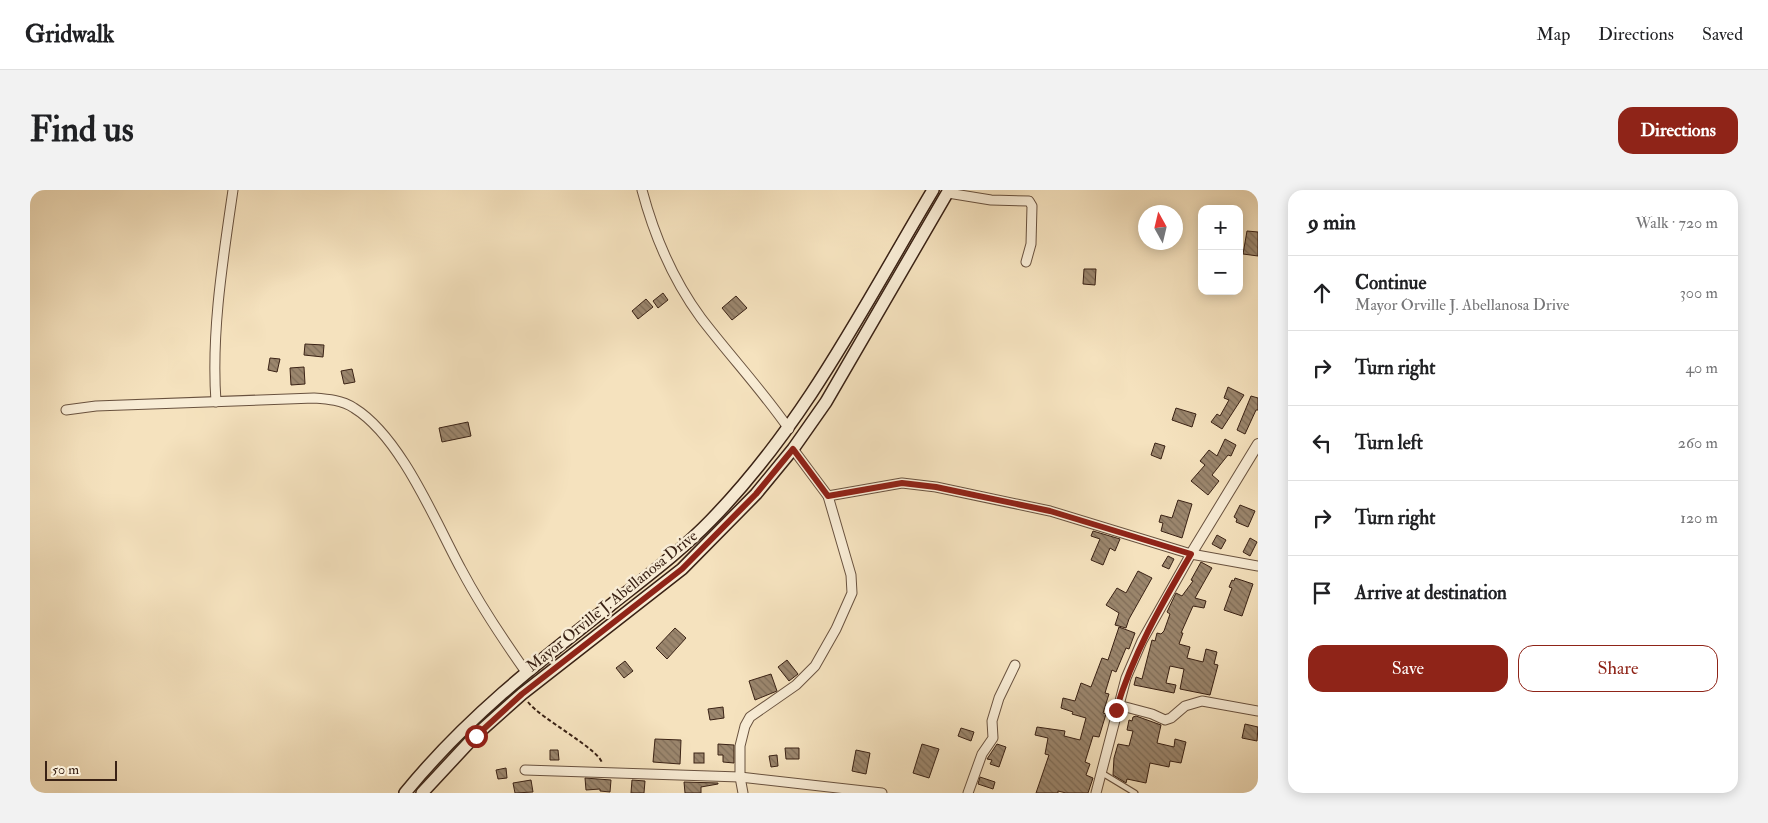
<!DOCTYPE html>
<html lang="en">
<head>
<meta charset="utf-8">
<style>
  body { margin:0; font-family:"IM FELL Double Pica",serif; background:#f2f2f2; color:#202124 }
  .controls { position:absolute; right:15px; top:15px; display:grid; overflow:hidden; border-radius:10px; box-shadow:0 2px 12px #0003 }
  .controls button { width:45px; height:45px; display:grid; place-items:center; padding:0; border:0; border-bottom:1px solid #e0e0e0; background:#fff; color:#202124; font:25px sans-serif }
  .compass { position:absolute; left:1108px; top:15px; width:45px; height:45px; border-radius:50%; background:#fff; box-shadow:0 2px 12px #0003; rotate:352deg }
  .scale { position:absolute; left:15px; bottom:12px; width:72px; box-sizing:border-box; padding-left:5px; border:2px solid #3a2215; border-top:0; font-size:14px; line-height:18px; white-space:nowrap; color:#3a2215; -webkit-text-stroke:4px #f8ecd5; paint-order:stroke }
  .stop { position:absolute; width:15px; height:15px; margin:-11px; border:4px solid #8f2418; border-radius:50%; background:#fff }
  .stop.end { background:#8f2418; border-color:#fff; box-shadow:0 1px 5px #0008 }
  .list { margin:0; padding:0; list-style:none }
  h2 { display:flex; justify-content:space-between; align-items:center; height:65px; margin:0; padding:0 20px; font-size:21px }
  h2 small { font-size:16px; font-weight:400; color:#757577 }
  .list li { display:grid; grid-template-columns:32px 1fr auto; gap:15px; align-items:center; box-sizing:border-box; height:75px; padding:0 20px; border-top:1px solid #e0e0e0 }
  .list b { display:block; font-size:19px; white-space:nowrap }
  .list p { margin:0; font-size:16px; white-space:nowrap; color:#757577 }
  .list em { font-size:16px; font-style:normal; color:#757577 }
  .actions { display:flex; gap:10px; padding:15px 20px }
  .actions a { flex:1; padding:11px 0; border:1px solid #8f2418; border-radius:15px; text-align:center; font-size:18px; color:#8f2418 }
  .actions .main { background:#8f2418; color:#fff }
  .icon { flex:none; width:28px; height:28px; fill:none; stroke:currentColor; stroke-width:2; stroke-linecap:round; stroke-linejoin:round }
  .map { position:relative; flex:none; width:1228px; height:603px; overflow:hidden; border-radius:15px }
  header { display:flex; align-items:center; gap:30px; box-sizing:border-box; height:70px; padding:0 25px; background:#fff; border-bottom:1px solid #e0e0e0 }
  header strong { font-size:24px }
  nav { display:flex; gap:28px; margin-inline-start:auto; font-size:18px }
  .intro { display:flex; align-items:center; justify-content:space-between; box-sizing:border-box; height:120px; padding:0 30px }
  h1 { margin:0; font-size:35px }
  .button { padding:12px 22px; border-radius:15px; background:#8f2418; color:#fff; font-size:18px; font-weight:700 }
  main { display:flex; gap:30px; padding:0 30px }
  aside { flex:1; background:#fff; border-radius:15px; box-shadow:0 2px 12px #0003 }
  .map>svg:first-child { display:block }
  .building { fill:url(#building-back-hatch); stroke:#3a2215 }
  .lines { fill:none; stroke-linecap:round; stroke-linejoin:round }
  .service-casing { stroke:#69523f; stroke-width:7 }
  .minor-casing { stroke:#69523f; stroke-width:11 }
  .tertiary-casing { stroke:#69523f; stroke-width:12 }
  .secondary-casing { stroke:#3a2215; stroke-width:14 }
  .path { stroke:#3a2215; stroke-width:2; stroke-dasharray:4 2.5; stroke-linecap:butt }
  .service { stroke:#f8ecd5; stroke-width:4.5 }
  .minor { stroke:#f8ecd5; stroke-width:9 }
  .tertiary { stroke:#f8ecd5; stroke-width:10 }
  .secondary { stroke:#f8ecd5; stroke-width:11 }
  .route { stroke:#8f2418; stroke-width:6 }
  .labels { text-anchor:middle; dominant-baseline:central; stroke-width:5; stroke-linejoin:round; paint-order:stroke }
  .street-label { font-size:16px; fill:#3a2215; stroke:#f8ecd5 }
</style>
</head>
<body>
<header>
<strong>Gridwalk</strong>
<nav><a>Map</a><a>Directions</a><a>Saved</a></nav>
</header>
<div class="intro"><h1>Find us</h1><a class="button">Directions</a></div>
<main>
<div class="map">
<svg width="1228" height="603" viewBox="0 0 1228 603">
  <defs>
    <pattern id="building-back-hatch" width="6" height="6" patternUnits="userSpaceOnUse" patternTransform="scale(1.25)"><rect width="6" height="6" fill="#9b866d"/><path d="M-1 5l2 2M0 0l6 6M5-1l2 2" fill="none" stroke="#7f6d58"/></pattern>
  </defs>
  <rect width="100%" height="100%" fill="#f5e2be"/>
  <filter id="stains"><feTurbulence type="fractalNoise" baseFrequency=".004" numOctaves="4"/><feColorMatrix values="0 0 0 0 .2 0 0 0 0 .09 0 0 0 0 .02 0 0 0 .5 -.17"/></filter>
  <radialGradient id="worn" r=".72"><stop offset=".6" stop-color="#630" stop-opacity="0"/><stop offset="1" stop-color="#630" stop-opacity=".3"/></radialGradient>
  <!-- building -->
  <g class="building">
    <polygon points="1217,41 1228,42 1228,66 1213,64"/>
    <polygon points="1054,79 1066,79 1065,95 1053,94"/>
    <polygon points="633,103 638,110 628,118 623,111"/>
    <polygon points="706,106 717,118 702,130 692,118"/>
    <polygon points="616,109 623,117 608,129 602,121"/>
    <polygon points="275,154 294,155 293,167 274,165"/>
    <polygon points="240,168 250,169 247,182 238,180"/>
    <polygon points="274,177 275,194 261,195 260,178"/>
    <polygon points="322,179 325,192 314,194 311,181"/>
    <polygon points="1198,197 1214,205 1192,239 1181,232 1187,224 1190,226 1199,210 1194,208"/>
    <polygon points="1221,206 1228,208 1228,220 1226,220 1215,244 1207,240"/>
    <polygon points="1146,218 1166,224 1162,237 1142,230"/>
    <polygon points="438,232 441,246 412,252 409,238"/>
    <polygon points="1195,249 1206,255 1201,266 1198,265 1182,285 1189,291 1178,305 1161,291 1175,275 1170,271 1179,260 1187,266"/>
    <polygon points="1125,253 1135,256 1131,269 1121,265"/>
    <polygon points="1148,310 1162,314 1152,348 1131,341 1133,333 1129,332 1131,325 1142,328"/>
    <polygon points="1210,315 1225,321 1218,337 1206,332 1207,329 1204,327"/>
    <polygon points="1063,341 1090,349 1085,361 1080,358 1073,375 1061,370 1070,349 1061,346"/>
    <polygon points="1187,345 1196,350 1191,359 1182,354"/>
    <polygon points="1220,348 1227,352 1220,366 1213,362"/>
    <polygon points="1138,366 1144,369 1139,379 1132,376"/>
    <polygon points="1171,372 1182,378 1165,408 1176,411 1174,418 1163,416 1151,443 1153,443 1149,454 1160,457 1157,468 1173,472 1176,459 1187,462 1184,474 1188,475 1180,505 1150,499 1154,479 1140,476 1136,493 1146,495 1144,503 1104,495 1106,487 1112,489 1122,450 1125,451 1127,443 1131,444 1134,441 1140,424 1137,422 1146,403 1152,406 1163,391 1161,390"/>
    <polygon points="1108,381 1122,388 1099,429 1096,438 1085,435 1089,423 1076,415 1087,398 1096,403"/>
    <polygon points="1205,388 1223,394 1212,426 1194,420 1202,398 1199,397 1202,390 1204,391"/>
    <polygon points="1089,437 1105,443 1099,459 1096,458 1086,482 1082,480 1075,503 1079,504 1073,523 1076,524 1069,547 1063,546 1055,572 1060,574 1056,585 1063,588 1058,603 1036,603 1028,601 1028,603 1006,603 1019,565 1015,564 1018,548 1005,545 1007,537 1035,541 1034,546 1050,550 1056,528 1042,524 1043,522 1031,518 1033,508 1045,511 1051,493 1061,497 1072,468 1078,470"/>
    <polygon points="645,438 656,448 637,469 626,458"/>
    <polygon points="757,470 768,484 759,491 748,477"/>
    <polygon points="595,471 603,481 594,488 586,478"/>
    <polygon points="741,484 747,501 725,510 719,491"/>
    <polygon points="693,517 694,528 680,530 678,519"/>
    <polygon points="1106,526 1131,535 1127,553 1144,557 1145,549 1156,552 1151,573 1140,571 1139,577 1120,573 1116,593 1097,589 1096,593 1083,585 1084,568 1088,554 1099,556 1103,541 1097,540 1099,530 1102,531 1103,527"/>
    <polygon points="1215,534 1228,537 1227,551 1212,548"/>
    <polygon points="931,538 944,542 941,551 928,546"/>
    <polygon points="625,549 651,550 650,574 623,572"/>
    <polygon points="688,554 704,555 704,573 693,572 693,565 688,565"/>
    <polygon points="892,554 909,559 899,588 883,583"/>
    <polygon points="967,554 976,557 969,577 960,574 962,570 957,569"/>
    <polygon points="755,558 769,558 769,569 756,569"/>
    <polygon points="520,560 528,560 529,570 520,570"/>
    <polygon points="826,560 840,563 836,584 822,581"/>
    <rect x="664" y="563" width="10" height="10"/>
    <polygon points="747,565 748,576 741,577 739,566"/>
    <polygon points="476,578 477,588 468,589 466,580"/>
    <polygon points="950,587 965,592 963,599 948,594"/>
    <polygon points="555,588 581,590 580,602 570,601 570,599 556,600"/>
    <polygon points="501,590 503,602 485,603 483,593"/>
    <polygon points="602,590 615,591 614,603 601,603"/>
    <polygon points="654,592 688,593 688,594 671,597 671,603 655,603"/>
  </g>
  <g class="lines">
    <!-- service casing -->
    <g class="service-casing">
      <polyline id="service" points="1072,583 1105,603"/>
    </g>
    <!-- minor casing -->
    <g class="minor-casing">
      <g id="minor">
        <path d="M612,0c12,45 31,90 59,128 29,38 61,72 88,111"/>
        <polyline points="918,3 961,10 999,11 1002,16 1001,54 996,72"/>
        <path d="M186,212c-5,-70 7,-143 17,-212"/>
        <path d="M36,220l30,-4 218,-8c14,1 28,2 40,10 47,29 81,113 107,161 19,36 41,69 65,103"/>
        <polyline points="798,306 872,293 906,297 1020,321 1161,364 1228,376"/>
        <polyline points="1088,515 1122,524 1135,530 1141,528 1155,516 1172,511 1228,521"/>
        <polyline points="495,580 710,587 852,603"/>
        <polyline points="713,603 710,587 710,556 715,536 720,527 766,495 785,476 806,439 822,403 821,385 798,306 763,259"/>
        <polyline points="938,603 952,564 963,548 962,531 969,508 985,475"/>
        <polyline points="1066,603 1096,488 1112,451 1161,364"/>
      </g>
    </g>
    <!-- tertiary casing -->
    <g class="tertiary-casing">
      <polyline id="tertiary" points="1161,364 1228,254"/>
    </g>
    <!-- secondary casing -->
    <g class="secondary-casing">
      <g id="secondary">
        <path d="M375,603c60,-74 133,-131 207,-189 34,-27 69,-53 99,-84 94,-96 154,-216 222,-330"/>
        <polyline points="392,603 446,545 492,504 652,379 726,304 763,259 796,212 919,0"/>
      </g>
    </g>
    <!-- path -->
    <path class="path" d="M498,512c13,17 71,47 74,61"/>
    <!-- service -->
    <use href="#service" class="service"/>
    <!-- minor -->
    <use href="#minor" class="minor"/>
    <!-- tertiary -->
    <use href="#tertiary" class="tertiary"/>
    <!-- secondary -->
    <use href="#secondary" class="secondary"/>
  </g>
  <g class="lines">
    <!-- route -->
    <path class="route" d="M446,546l46,-42 160,-125 74,-75 37,-45 35,47 74,-13 34,4 114,24 141,43c-30,51 -58,100 -75,156"/>
  </g>
  <g class="labels">
    <!-- street labels -->
    <g class="street-label">
      <text transform="translate(582 411) rotate(-39)">Mayor Orville J. Abellanosa Drive</text>
    </g>
  </g>
  <rect width="100%" height="100%" filter="url(#stains)"/>
  <rect width="100%" height="100%" fill="url(#worn)"/>
</svg>
<div class="controls">
<button>+</button>
<button>−</button>
</div>
<svg class="compass" viewBox="-18 -18 36 36"><path d="M0-13l5 13h-10z" fill="#e53935"/><path d="M0 13l5-13h-10z" fill="#757577"/></svg>
<div class="scale">50 m</div>
<div class="stop" style="left:446px;top:546px"></div>
<div class="stop end" style="left:1086px;top:520px"></div>
</div>
<aside>
<h2>9 min<small>Walk · 720 m</small></h2>
<ul class="list">
<li><svg class="icon" aria-label="ahead" viewBox="0 0 24 24"><path d="M12 20V5M6 11l6-6 6 6"/></svg><div><b>Continue</b><p>Mayor Orville J. Abellanosa Drive</p></div><em>300 m</em></li>
<li><svg class="icon" aria-label="right" viewBox="0 0 24 24"><path d="M7 20v-9h11M14 6l5 5-5 5"/></svg><div><b>Turn right</b></div><em>40 m</em></li>
<li><svg class="icon" aria-label="left" viewBox="0 0 24 24"><path d="M17 20v-9H6M10 6l-5 5 5 5"/></svg><div><b>Turn left</b></div><em>260 m</em></li>
<li><svg class="icon" aria-label="right" viewBox="0 0 24 24"><path d="M7 20v-9h11M14 6l5 5-5 5"/></svg><div><b>Turn right</b></div><em>120 m</em></li>
<li><svg class="icon" aria-label="arrive" viewBox="0 0 24 24"><path d="M6 21V4h12l-3 4 3 4H6"/></svg><div><b>Arrive at destination</b></div></li>
</ul>
<div class="actions"><a class="main">Save</a><a>Share</a></div>
</aside>
</main>
</body>
</html>
